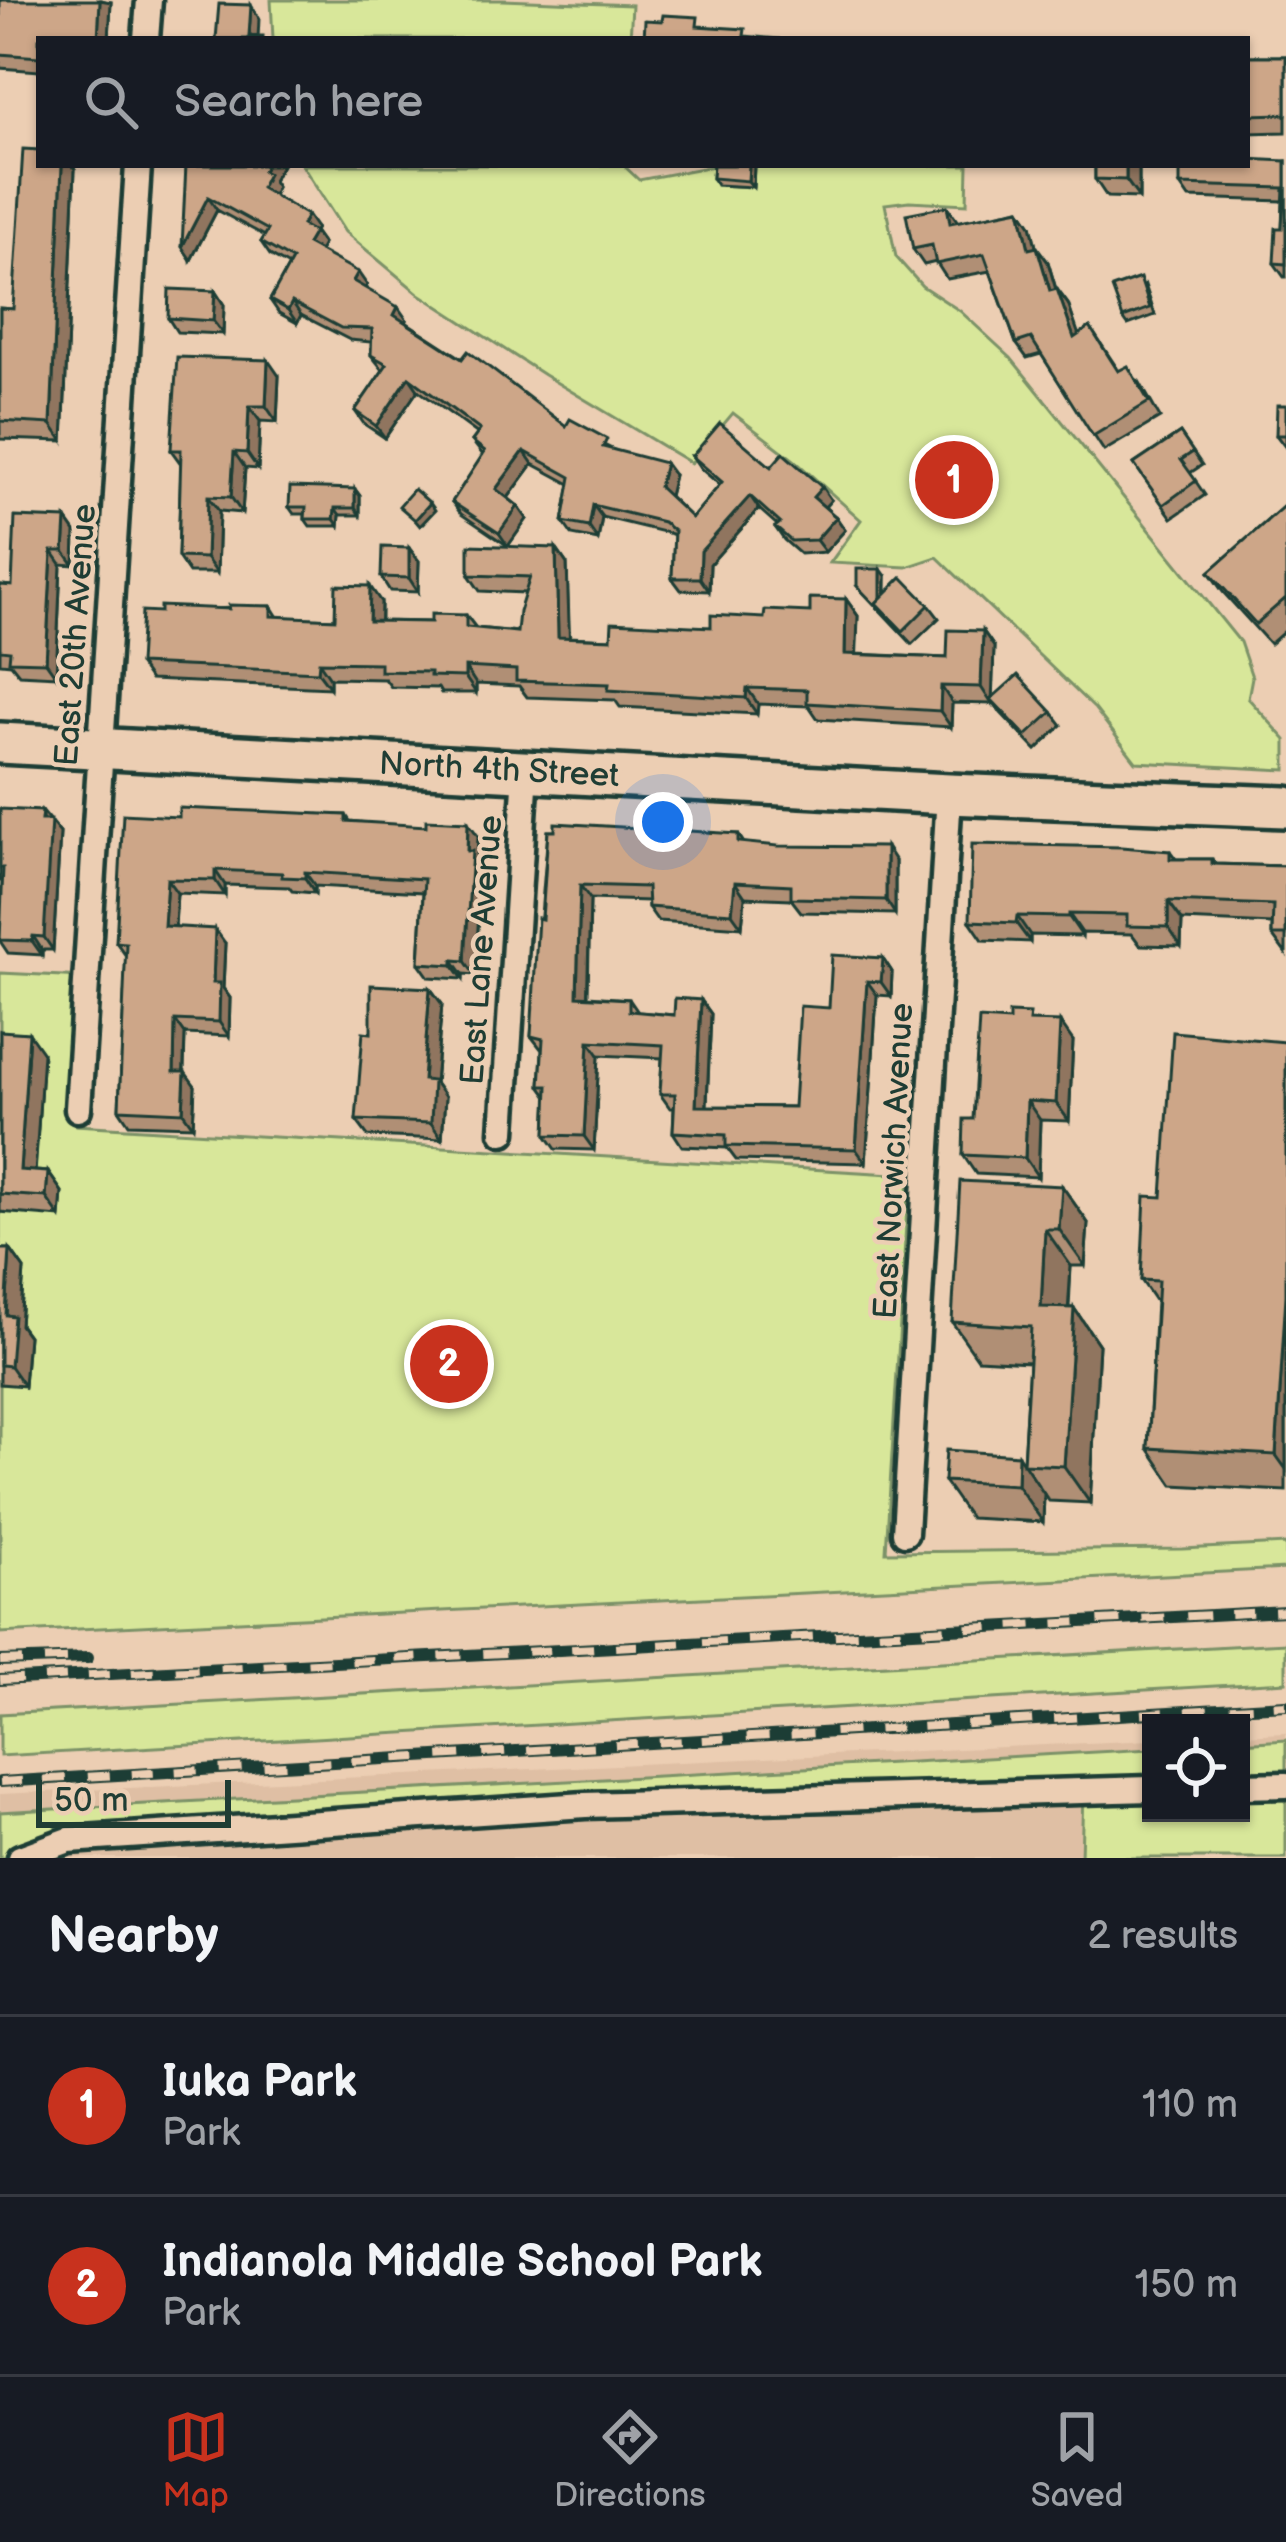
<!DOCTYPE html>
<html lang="en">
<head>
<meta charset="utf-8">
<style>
  body { margin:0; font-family:"Balsamiq Sans",sans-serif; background:#242831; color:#f1f3f6 }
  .controls { position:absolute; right:36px; bottom:36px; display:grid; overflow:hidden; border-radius:0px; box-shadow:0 3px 9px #0004 }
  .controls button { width:108px; height:108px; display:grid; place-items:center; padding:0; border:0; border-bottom:3px solid #363941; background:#171b24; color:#f1f3f6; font:60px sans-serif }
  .scale { position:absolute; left:36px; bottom:30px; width:195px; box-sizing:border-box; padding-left:12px; border:6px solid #1f3d34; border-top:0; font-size:33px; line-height:42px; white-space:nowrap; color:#1f3d34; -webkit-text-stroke:9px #ecceb3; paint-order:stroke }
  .you { position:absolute; left:663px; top:822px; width:42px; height:42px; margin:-30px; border:9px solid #fff; border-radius:50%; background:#1a73e8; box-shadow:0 0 0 18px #1a73e833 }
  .badge { display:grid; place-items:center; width:78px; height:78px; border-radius:50%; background:#c8321e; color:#fff; font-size:39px; font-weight:700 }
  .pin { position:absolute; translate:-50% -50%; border:6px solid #fff; box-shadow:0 3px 12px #0006 }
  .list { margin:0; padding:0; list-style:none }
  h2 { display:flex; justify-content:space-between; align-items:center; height:156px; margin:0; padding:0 48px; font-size:51px }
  h2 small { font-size:39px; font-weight:400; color:#9ea1a6 }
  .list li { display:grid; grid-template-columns:78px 1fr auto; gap:36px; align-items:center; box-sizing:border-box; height:180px; padding:0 48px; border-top:3px solid #363941 }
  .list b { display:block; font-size:45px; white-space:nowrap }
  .list p { margin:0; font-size:39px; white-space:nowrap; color:#9ea1a6 }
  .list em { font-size:39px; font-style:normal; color:#9ea1a6 }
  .icon { flex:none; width:66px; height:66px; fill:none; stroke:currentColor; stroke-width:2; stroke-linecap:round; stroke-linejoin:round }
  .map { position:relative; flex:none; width:1286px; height:1858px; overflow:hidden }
  .search { position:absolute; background:#171b24; box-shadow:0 3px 9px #0004; left:36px; right:36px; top:36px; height:132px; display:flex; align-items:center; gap:30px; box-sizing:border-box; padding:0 42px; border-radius:0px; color:#9ea1a6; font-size:45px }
  .sheet { height:516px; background:#171b24 }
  nav { display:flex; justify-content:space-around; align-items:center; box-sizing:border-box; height:168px; border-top:3px solid #363941; background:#171b24; font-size:33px; color:#9ea1a6 }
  nav a { display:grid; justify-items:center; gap:6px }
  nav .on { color:#c8321e }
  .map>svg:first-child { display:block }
  .built { fill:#dfbfa4 }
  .green { fill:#d8e79a; stroke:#7c9267; stroke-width:3 }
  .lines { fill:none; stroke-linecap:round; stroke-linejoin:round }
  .minor-casing { stroke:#1f3d34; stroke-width:33 }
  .primary-casing { stroke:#1f3d34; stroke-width:48 }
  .minor { stroke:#ecceb3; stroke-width:24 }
  .primary { stroke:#ecceb3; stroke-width:39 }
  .rail-casing { stroke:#1f3d34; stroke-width:12 }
  .rail { stroke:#ecceb3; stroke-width:8; stroke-dasharray:22; stroke-linecap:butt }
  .wall { fill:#b08f75; stroke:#1f3d34; stroke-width:3 }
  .shaded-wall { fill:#90745f; stroke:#1f3d34; stroke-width:3 }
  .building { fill:#cda688; stroke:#1f3d34; stroke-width:3 }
  .labels { text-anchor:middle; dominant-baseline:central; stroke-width:9; stroke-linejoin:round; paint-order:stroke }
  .street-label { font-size:33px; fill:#1f3d34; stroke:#ecceb3 }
</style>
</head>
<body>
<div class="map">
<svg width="1286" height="1858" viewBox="0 0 1286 1858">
  <rect width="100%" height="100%" fill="#ecceb3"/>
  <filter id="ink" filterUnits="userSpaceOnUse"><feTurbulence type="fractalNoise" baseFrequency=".00833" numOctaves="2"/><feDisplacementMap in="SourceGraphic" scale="24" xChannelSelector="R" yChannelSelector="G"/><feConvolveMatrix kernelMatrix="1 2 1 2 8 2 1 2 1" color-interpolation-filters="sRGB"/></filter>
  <g filter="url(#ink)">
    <!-- built -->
    <polygon class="built" points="1286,1733 1286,1858 0,1858 0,1794 1151,1740 1151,1813 1241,1813 1241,1735"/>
    <!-- green -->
    <g class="green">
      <polygon points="271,0 503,0 632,5 630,39 273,39"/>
      <polygon points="302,165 623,165 639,180 718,165 717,185 752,187 754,165 968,165 967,204 909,201 885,204 896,257 922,286 960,311 1011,358 1240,642 1252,677 1248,698 1286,740 1286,770 1136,762 1095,709 937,557 907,567 830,563 861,520 794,460 733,413 691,463 544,375 418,293 345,232"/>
      <polygon points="0,973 84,977 76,1125 909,1175 886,1552 1182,1549 1286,1544 1286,1569 0,1633"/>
      <polygon points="1286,1643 1286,1682 0,1756 0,1714"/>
      <polygon points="1286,1740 1286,1858 1081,1858 1083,1792 69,1840 20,1858 0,1858 0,1812 1151,1749 1151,1813 1241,1813 1241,1743"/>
    </g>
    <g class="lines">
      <!-- minor casing -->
      <g class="minor-casing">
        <g id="minor">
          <polyline points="146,39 149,0"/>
          <polyline points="78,1109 138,165"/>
          <polyline points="503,1132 526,771"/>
          <polyline points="905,1533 949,794"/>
          <polyline points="1241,1786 1286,1785"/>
          <polyline points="20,1858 69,1840 585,1805 1151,1789"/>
        </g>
      </g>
      <!-- primary casing -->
      <g class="primary-casing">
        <polyline id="primary" points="0,743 949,794 1286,807"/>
      </g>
      <!-- minor -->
      <use href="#minor" class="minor"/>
      <!-- primary -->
      <use href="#primary" class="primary"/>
      <!-- rail casing -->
      <g class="rail-casing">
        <g id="rail">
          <polyline points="0,1661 88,1658"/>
          <polyline points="0,1680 1286,1611"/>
          <polyline points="0,1782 1286,1705"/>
        </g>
      </g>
      <!-- rail -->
      <use href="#rail" class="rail"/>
    </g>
    <!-- wall -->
    <g class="wall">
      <polygon points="0,0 111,2 109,39 39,39 39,71 0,68"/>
      <polygon points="1247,56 1286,56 1286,132 1247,133"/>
      <polygon points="1286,161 1286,277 1284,277 1274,263 1282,228 1283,201 1189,198 1180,185"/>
      <polygon points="39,165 72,165 75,169 63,441 0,439 0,308 13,309"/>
      <polygon points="186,165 282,165 273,181 277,187 273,195 316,228 314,231 323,244 319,251 367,285 365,288 407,320 406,322 566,426 614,450 674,475 669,496 692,518 720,485 701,469 692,456 771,467 831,500 825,507 836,517 845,530 825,552 800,554 784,540 775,527 777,525 759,509 710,564 709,591 681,590 672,578 674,536 672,534 602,517 598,540 572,535 563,522 570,484 533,464 508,498 518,506 527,519 508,546 461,514 452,502 483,455 472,441 478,434 418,390 385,438 364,424 355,411 383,370 371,355 371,342 350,340 301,315 297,323 279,313 270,300 289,266 270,255 261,242 265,236 217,210 191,260"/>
      <polygon points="713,165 754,165 753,187 717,185 712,178"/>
      <polygon points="1095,165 1139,165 1139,198 1107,197 1095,179"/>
      <polygon points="1020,209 1031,225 1036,247 1048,262 1056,289 1068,304 1078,335 1090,327 1119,371 1139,381 1160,418 1104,451 1041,354 1027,358 1016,343 990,271 947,279 936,262 924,265 913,249 958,222"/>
      <polygon points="1145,285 1155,315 1128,325 1123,318"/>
      <polygon points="215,291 224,305 223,334 177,332 168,318"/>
      <polygon points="279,376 277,422 260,421 258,469 245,468 242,513 219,511 217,573 189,573 178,557 181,464 171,450"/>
      <polygon points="1286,405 1286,448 1276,435"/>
      <polygon points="1180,433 1202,465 1190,473 1205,495 1172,518 1134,464"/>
      <polygon points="355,489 360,496 360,515 340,515 339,526 310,526 305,519 305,514 294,514 289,507"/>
      <polygon points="1286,504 1286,630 1270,644 1223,592 1209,572"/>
      <polygon points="66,519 75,532 74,565 61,564 56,676 19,674 11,664 0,663 0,585 12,586"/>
      <polygon points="409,548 419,561 418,592 390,591 381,577"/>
      <polygon points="556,548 567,564 569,637 611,639 711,627 810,612 846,599 858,616 856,654 947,658 983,631 994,647 992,698 1052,712 1062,725 1036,750 1001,713 992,700 992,704 952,703 951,727 818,719 809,706 758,704 757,714 620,707 615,700 527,697 519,686 476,684 476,693 441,693 438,688 391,687 385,679 330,678 330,688 150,680 139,664 160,612 271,606 278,617 335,619 381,602 381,621 431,622 466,615 476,628 517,632 525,593 480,591 469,575"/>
      <polygon points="886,576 886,593 929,605 939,618 912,644 857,586"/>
      <polygon points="0,809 48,820 60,833 53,950 42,950 42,955 8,953 0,941 2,881 0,881"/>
      <polygon points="346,815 350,821 478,836 477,857 482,865 475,975 463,974 463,979 429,977 419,963 423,892 315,886 315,893 292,891 289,887 225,885 225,895 177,893 175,927 225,943 223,988 230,998 229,1036 185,1034 184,1072 195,1086 193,1126 129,1124 119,1109 126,956 116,942 179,817"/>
      <polygon points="548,831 738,834 744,843 895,861 895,914 801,912 791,899 745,897 742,927 658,921 648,907 648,901 590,899 588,996 629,999 638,1012 674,1015 701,1000 711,1014 707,1106 794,1107 829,1008 883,958 892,972 891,996 877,995 866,1163 736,1160 727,1148 682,1146 673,1132 674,1108 670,1108 660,1094 662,1058 599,1055 594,1150 556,1149 546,1135 548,1097 540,1086 542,1050 531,1036"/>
      <polygon points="1170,851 1176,859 1212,859 1216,864 1286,866 1286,954 1272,935 1272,924 1182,920 1181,946 1140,945 1132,934 1082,933 1082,936 1030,935 1030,942 983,940 970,921"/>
      <polygon points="430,988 442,1004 435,1083 445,1097 442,1139 368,1136 356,1120 371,1033"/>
      <polygon points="1035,1021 1073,1041 1069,1121 1040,1120 1038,1177 976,1174 963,1155 973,1119"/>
      <polygon points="0,1031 43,1053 35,1171 48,1172 62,1192 60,1217 0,1212"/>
      <polygon points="1286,1042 1286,1491 1173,1485 1148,1448 1156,1302 1141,1280 1162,1197"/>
      <polygon points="1062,1186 1088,1223 1085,1266 1071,1266 1069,1308 1074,1308 1099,1345 1090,1503 1049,1501 1044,1494 1043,1522 970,1518 944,1481 1023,1462 1029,1362 978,1359 952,1322"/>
      <polygon points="0,1249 10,1249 24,1269 20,1325 28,1336 24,1386 0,1384"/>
    </g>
    <!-- shaded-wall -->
    <g class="shaded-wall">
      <polygon points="100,0 111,2 109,39 98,39"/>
      <polygon points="251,5 259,18 258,39 249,36"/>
      <polygon points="62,165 72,165 75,169 63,441 51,424"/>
      <polygon points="266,165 282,165 273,181 277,187 270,201 261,188 263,171"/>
      <polygon points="749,165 754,165 753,187 748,181"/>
      <polygon points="1126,165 1139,165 1139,198 1126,180"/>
      <polygon points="208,197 217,210 191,260 182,247"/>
      <polygon points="947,206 958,222 950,223"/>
      <polygon points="1020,209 1031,225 1040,265 1029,249"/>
      <polygon points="307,215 316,228 310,237 302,225"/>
      <polygon points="314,232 323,244 316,257 307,244"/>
      <polygon points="1037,247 1048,262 1061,307 1050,291"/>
      <polygon points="358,272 367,285 362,293 353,281"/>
      <polygon points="1057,289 1068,304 1085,353 1074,338"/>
      <polygon points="215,291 224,305 223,334 213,321"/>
      <polygon points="292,302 301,315 297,323 288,310"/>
      <polygon points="398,307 407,320 403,327 394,315"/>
      <polygon points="268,360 279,376 277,422 266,406"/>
      <polygon points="409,377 418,390 385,438 376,426"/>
      <polygon points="249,406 260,421 258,469 247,453"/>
      <polygon points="524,451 533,464 505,502 496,489"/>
      <polygon points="234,452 245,468 242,513 231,497"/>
      <polygon points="665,463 674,475 668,500 659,487"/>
      <polygon points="822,487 831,500 822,510 813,497"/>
      <polygon points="355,489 360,496 360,515 355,508"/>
      <polygon points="208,496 219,511 217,573 206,558"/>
      <polygon points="750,496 759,509 710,564 709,591 700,578 701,551"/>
      <polygon points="430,503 435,510 420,526 415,520"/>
      <polygon points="593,505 602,517 598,540 589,527"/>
      <polygon points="518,506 527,519 508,546 499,533"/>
      <polygon points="335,508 340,515 339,526 334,519"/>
      <polygon points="836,517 845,530 825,552 816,540"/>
      <polygon points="66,519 75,532 74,565 64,551"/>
      <polygon points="409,548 419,561 418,592 409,578"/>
      <polygon points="556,548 567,564 570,653 558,637"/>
      <polygon points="52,551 61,564 56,676 46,662"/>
      <polygon points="881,569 886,576 885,613 880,608"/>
      <polygon points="370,586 381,602 380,637 369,621"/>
      <polygon points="846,599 858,616 856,670 845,654"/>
      <polygon points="983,631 994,647 992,704 981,687"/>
      <polygon points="319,662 330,678 330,688 318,672"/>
      <polygon points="465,667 476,684 476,693 465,677"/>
      <polygon points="941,686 952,703 951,727 940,711"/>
      <polygon points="747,688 758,704 757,714 746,698"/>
      <polygon points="42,811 60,833 53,950 44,937"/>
      <polygon points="468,822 478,836 477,857 482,865 475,975 465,961"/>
      <polygon points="886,847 895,861 895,914 886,900"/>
      <polygon points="215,870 225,885 225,895 215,880"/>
      <polygon points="305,872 315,886 315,893 305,878"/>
      <polygon points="167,879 177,893 174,940 164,926"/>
      <polygon points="735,882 745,897 742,927 732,913"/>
      <polygon points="580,885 590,899 587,1010 577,996"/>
      <polygon points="1168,901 1182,920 1181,946 1168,927"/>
      <polygon points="1069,914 1082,933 1082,936 1069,917"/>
      <polygon points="1017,916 1030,935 1030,942 1016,923"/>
      <polygon points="215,929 225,943 223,988 230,998 229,1036 219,1022 213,983"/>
      <polygon points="33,936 42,950 42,955 32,941"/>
      <polygon points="883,958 892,972 891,996 881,982"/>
      <polygon points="453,960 463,974 463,979 453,965"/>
      <polygon points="867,981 877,995 866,1163 856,1149"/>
      <polygon points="430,988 442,1004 435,1083 445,1097 442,1139 431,1123 423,1080"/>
      <polygon points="701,1000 711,1014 706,1120 696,1106"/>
      <polygon points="175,1020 185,1034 183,1086 174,1072"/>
      <polygon points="1060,1022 1073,1041 1069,1121 1056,1103"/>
      <polygon points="29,1033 43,1053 34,1190 20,1170"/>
      <polygon points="589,1041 599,1055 594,1150 584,1136"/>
      <polygon points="185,1072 195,1086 193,1126 183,1112"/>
      <polygon points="1027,1101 1040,1120 1038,1177 1025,1158"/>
      <polygon points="48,1172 62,1192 60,1217 46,1197"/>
      <polygon points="1062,1186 1088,1223 1085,1266 1059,1229"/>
      <polygon points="1045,1229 1071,1266 1066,1344 1041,1307"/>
      <polygon points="10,1249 24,1269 20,1325 28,1336 24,1386 10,1366 6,1315"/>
      <polygon points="1286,1295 1286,1469 1276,1455"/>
      <polygon points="1074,1308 1099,1345 1090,1503 1064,1466"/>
      <polygon points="1018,1455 1044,1494 1043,1522 1017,1485"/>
    </g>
    <!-- building -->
    <g class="building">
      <polygon points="0,0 100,0 98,39 39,39 39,57 0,54"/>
      <polygon points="219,4 251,5 249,36 263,36 263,39 216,39"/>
      <polygon points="663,15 698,17 697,26 745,29 744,36 780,39 644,39 645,20 662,21"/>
      <polygon points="1247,56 1286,56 1286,114 1247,115"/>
      <polygon points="23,149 39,150 39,165 62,165 51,424 0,421 0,308 13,309"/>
      <polygon points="1247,159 1286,161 1286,264 1274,263 1276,228 1282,228 1284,188 1180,185 1180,165 1247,165"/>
      <polygon points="186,165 266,165 263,171 268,174 261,188 307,215 302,225 314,232 307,244 358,272 353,281 398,307 394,315 462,359 468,351 566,426 570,419 607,439 603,447 665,463 659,487 692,518 722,482 692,456 720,423 771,467 783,453 822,487 813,497 836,517 816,540 791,541 775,527 780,523 750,496 701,551 700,578 672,578 674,531 663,522 593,505 589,527 563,522 571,477 524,451 496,489 518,506 499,533 452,502 485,451 472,441 480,430 409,377 376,426 355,411 387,364 371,355 372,329 341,328 292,302 288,310 270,300 292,260 261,242 268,230 208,197 182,247"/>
      <polygon points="713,165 749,165 748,181 712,178"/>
      <polygon points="1095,165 1126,165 1126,180 1095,179"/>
      <polygon points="947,206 950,223 1020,209 1029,249 1037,247 1050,291 1057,289 1074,338 1090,327 1118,371 1128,366 1149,402 1093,436 1031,338 1016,343 984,254 936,264 932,245 913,249 906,214"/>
      <polygon points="1140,278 1150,308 1123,318 1112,288"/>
      <polygon points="169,289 215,291 213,321 168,318"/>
      <polygon points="177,357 268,360 266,406 249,406 247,453 234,452 231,497 208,496 206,558 178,557 181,450 171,450"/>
      <polygon points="1277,405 1286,405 1286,435 1276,435"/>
      <polygon points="1180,433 1193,452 1181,460 1196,481 1163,505 1134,464"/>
      <polygon points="290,487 355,489 355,508 335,508 334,519 305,519 306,507 289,507"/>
      <polygon points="414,489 430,503 415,520 399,506"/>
      <polygon points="1286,504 1286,598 1256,624 1209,572"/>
      <polygon points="15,517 66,519 64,551 52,551 46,662 9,661 10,651 0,650 0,585 12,586"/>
      <polygon points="469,545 556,548 558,637 611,639 612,622 711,627 711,615 764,618 765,610 810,612 810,598 846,599 845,654 947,658 948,630 983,631 981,687 941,686 940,711 807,703 807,690 747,688 746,698 608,690 609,684 516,681 516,670 465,667 465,677 430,676 430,672 380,671 380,663 319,662 318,672 139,664 142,611 160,612 160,606 229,609 229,605 271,606 271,616 335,619 336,585 370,586 369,621 431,622 431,614 466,615 466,627 517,632 519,612 530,577 469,575"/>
      <polygon points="382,547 409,548 409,578 381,577"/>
      <polygon points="857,569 881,569 881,598 876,603 880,610 857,586"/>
      <polygon points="902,577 929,605 903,631 876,603"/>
      <polygon points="1018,675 1052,712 1026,736 991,699"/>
      <polygon points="179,808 346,815 346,821 426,826 426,820 468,822 467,851 472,851 465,961 453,960 453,965 419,963 424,879 305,872 305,878 282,877 282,873 215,870 215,880 167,879 164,926 215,929 213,983 220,983 219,1022 175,1020 174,1072 185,1072 183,1112 119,1109 126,943 116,942 123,814 179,817"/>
      <polygon points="0,809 42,811 41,820 51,820 44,937 33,936 32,941 0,940 3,868 0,868"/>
      <polygon points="555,823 738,834 738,842 778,846 886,847 886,900 791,898 791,885 735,882 732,913 648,907 647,887 580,885 577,996 629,999 629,1011 674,1015 675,998 701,1000 696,1106 794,1107 800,1006 829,1008 832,955 883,958 881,982 867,981 856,1149 726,1146 726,1135 673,1132 675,1094 660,1094 663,1045 589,1041 584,1136 546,1135 548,1086 540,1086 543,1039 531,1036 538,918 542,919 548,831 555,831"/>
      <polygon points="972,844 1121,847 1170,851 1170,859 1212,859 1212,864 1286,866 1286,935 1272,935 1273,905 1168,901 1168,927 1127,926 1127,915 1069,914 1069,917 1017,916 1016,923 970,921"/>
      <polygon points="371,985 430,988 423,1080 433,1081 431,1123 356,1120 363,1032 371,1033"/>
      <polygon points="1009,1013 1030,1014 1029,1021 1060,1022 1056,1103 1027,1101 1025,1158 963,1155 964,1119 973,1119 979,1019 1009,1021"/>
      <polygon points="0,1031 29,1033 20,1170 48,1172 46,1197 0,1194"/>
      <polygon points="1173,1032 1286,1042 1286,1295 1276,1455 1148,1448 1158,1281 1141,1280 1145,1196 1162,1197"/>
      <polygon points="960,1181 1062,1186 1059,1229 1045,1229 1041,1307 1074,1308 1064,1466 1023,1464 1031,1327 952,1322"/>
      <polygon points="0,1249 10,1249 6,1315 14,1316 10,1366 0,1365"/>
      <polygon points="946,1450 1018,1455 1017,1485 944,1481"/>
    </g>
  </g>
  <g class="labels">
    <!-- street labels -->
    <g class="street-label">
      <text transform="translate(76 635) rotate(-86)">East 20th Avenue</text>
      <text transform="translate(499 770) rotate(3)">North 4th Street</text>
      <text transform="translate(482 950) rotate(-86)">East Lane Avenue</text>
      <text transform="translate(894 1161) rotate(-87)">East Norwich Avenue</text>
    </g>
  </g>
</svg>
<div class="controls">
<button><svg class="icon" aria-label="locate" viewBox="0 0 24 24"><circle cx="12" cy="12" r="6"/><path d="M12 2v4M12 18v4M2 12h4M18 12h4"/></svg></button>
</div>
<div class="scale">50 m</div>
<div class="you"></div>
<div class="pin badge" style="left:954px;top:480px">1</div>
<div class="pin badge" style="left:449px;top:1364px">2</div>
<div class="search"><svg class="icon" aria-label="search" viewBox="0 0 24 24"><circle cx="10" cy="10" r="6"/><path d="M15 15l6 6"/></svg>Search here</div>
</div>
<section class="sheet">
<h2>Nearby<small>2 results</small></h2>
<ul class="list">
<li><span class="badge">1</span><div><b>Iuka Park</b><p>Park</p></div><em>110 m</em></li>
<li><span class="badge">2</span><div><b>Indianola Middle School Park</b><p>Park</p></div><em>150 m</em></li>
</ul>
</section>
<nav>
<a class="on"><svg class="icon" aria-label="map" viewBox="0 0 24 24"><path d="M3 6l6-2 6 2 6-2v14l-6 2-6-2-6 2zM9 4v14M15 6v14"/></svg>Map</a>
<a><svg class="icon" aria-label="directions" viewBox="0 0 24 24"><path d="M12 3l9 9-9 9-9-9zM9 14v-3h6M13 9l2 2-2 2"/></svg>Directions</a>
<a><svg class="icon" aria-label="saved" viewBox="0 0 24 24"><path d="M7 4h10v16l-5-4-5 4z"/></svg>Saved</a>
</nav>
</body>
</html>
